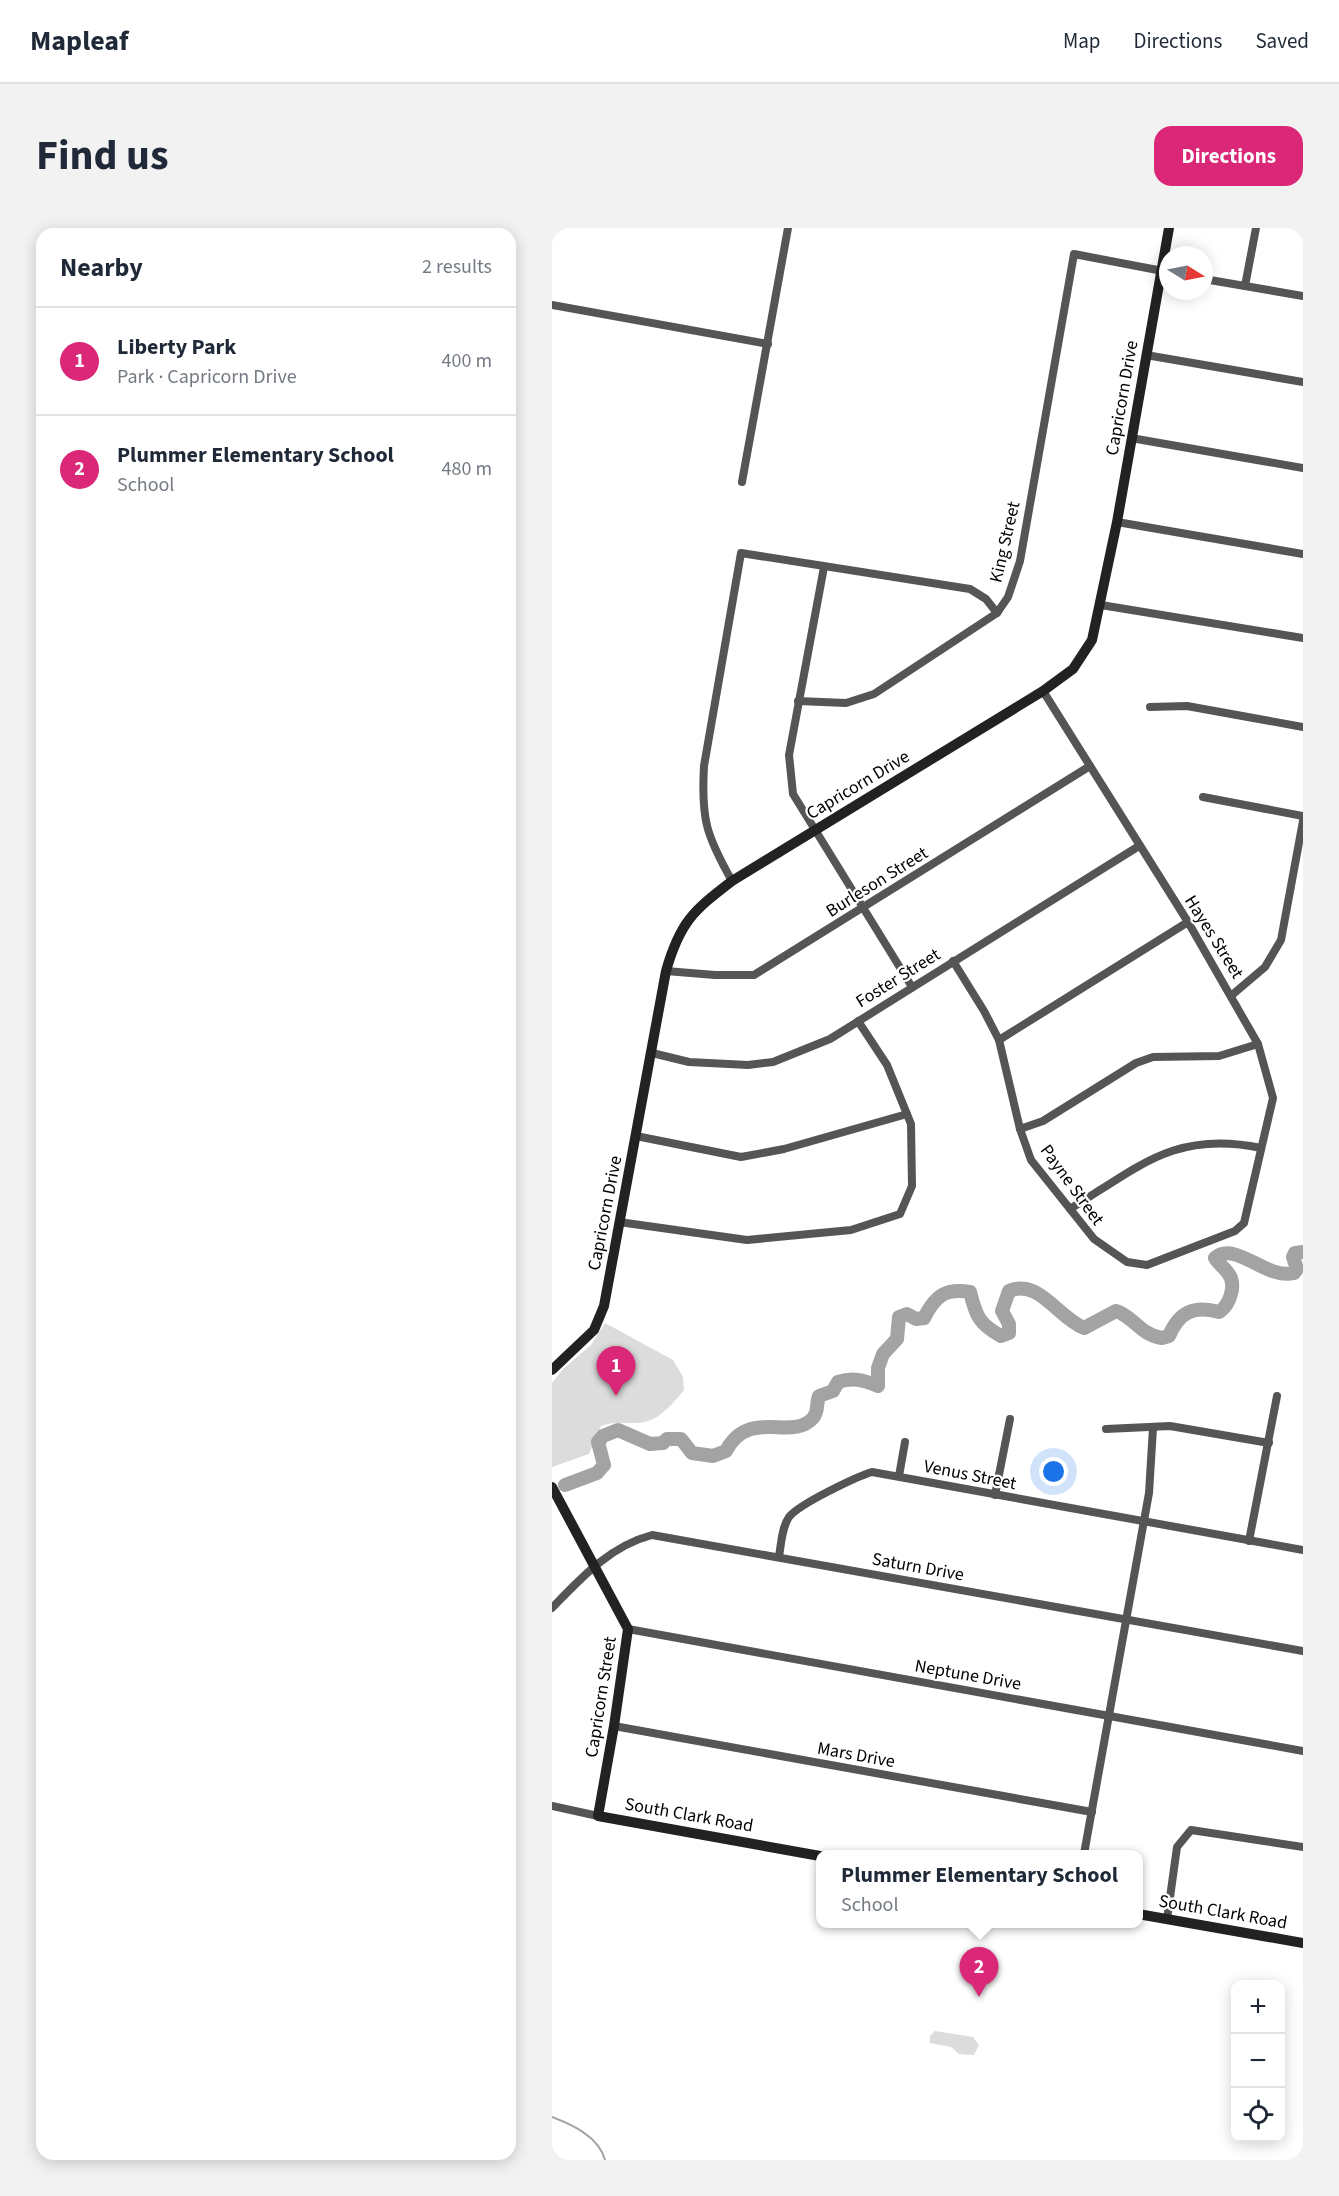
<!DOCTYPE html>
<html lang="en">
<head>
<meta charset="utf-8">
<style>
  body { margin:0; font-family:"Source Sans 3",sans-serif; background:#f2f2f3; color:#1f2937 }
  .controls { position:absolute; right:18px; bottom:18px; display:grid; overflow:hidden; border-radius:12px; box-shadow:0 3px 15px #0003 }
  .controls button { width:54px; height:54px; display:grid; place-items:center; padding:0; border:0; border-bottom:2px solid #e0e1e3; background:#fff; color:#1f2937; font:30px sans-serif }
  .compass { position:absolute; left:607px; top:18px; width:54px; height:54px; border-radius:50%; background:#fff; box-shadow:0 3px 15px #0003; rotate:100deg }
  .you { position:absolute; left:502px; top:1244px; width:21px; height:21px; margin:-15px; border:4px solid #fff; border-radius:50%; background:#1a73e8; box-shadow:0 0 0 9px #1a73e833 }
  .badge { display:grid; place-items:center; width:39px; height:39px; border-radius:50%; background:#db2777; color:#fff; font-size:20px; font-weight:700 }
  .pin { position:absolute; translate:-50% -50px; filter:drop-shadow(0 2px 3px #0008) }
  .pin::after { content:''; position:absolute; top:32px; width:21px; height:18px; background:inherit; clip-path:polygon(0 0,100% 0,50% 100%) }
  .popup { position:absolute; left:264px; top:1622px; width:327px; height:78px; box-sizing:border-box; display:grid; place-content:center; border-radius:12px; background:#fff; filter:drop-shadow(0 2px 4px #0005); font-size:20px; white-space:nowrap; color:#747a83 }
  .popup b { font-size:22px; color:#1f2937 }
  .popup::after { content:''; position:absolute; left:50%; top:100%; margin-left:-12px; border:12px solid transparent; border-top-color:#fff }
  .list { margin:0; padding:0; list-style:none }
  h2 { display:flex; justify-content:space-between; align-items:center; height:78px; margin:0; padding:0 24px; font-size:26px }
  h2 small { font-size:20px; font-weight:400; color:#747a83 }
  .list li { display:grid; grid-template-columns:39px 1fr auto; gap:18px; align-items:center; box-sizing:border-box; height:108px; padding:0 24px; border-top:2px solid #e0e1e3 }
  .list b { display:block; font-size:22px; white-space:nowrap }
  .list p { margin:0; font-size:20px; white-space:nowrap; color:#747a83 }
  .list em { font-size:20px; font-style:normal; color:#747a83 }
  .icon { flex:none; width:33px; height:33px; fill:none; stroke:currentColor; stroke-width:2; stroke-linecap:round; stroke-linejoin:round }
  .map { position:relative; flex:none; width:751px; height:1932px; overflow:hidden; border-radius:18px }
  header { display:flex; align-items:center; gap:36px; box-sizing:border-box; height:84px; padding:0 30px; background:#fff; border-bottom:2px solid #e0e1e3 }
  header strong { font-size:28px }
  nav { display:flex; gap:33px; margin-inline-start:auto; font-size:21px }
  .intro { display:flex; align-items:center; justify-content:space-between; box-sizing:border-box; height:144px; padding:0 36px }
  h1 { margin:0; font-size:42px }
  .button { padding:15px 27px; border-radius:18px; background:#db2777; color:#fff; font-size:21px; font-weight:700 }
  main { display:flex; gap:36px; padding:0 36px }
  aside { flex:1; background:#fff; border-radius:18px; box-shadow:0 3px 15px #0003 }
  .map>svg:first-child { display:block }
  .green { fill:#dcdcdc }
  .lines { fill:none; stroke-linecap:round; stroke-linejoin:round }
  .stream { stroke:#a3a3a3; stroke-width:2 }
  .river { stroke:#a3a3a3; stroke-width:14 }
  .street { stroke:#555; stroke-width:8 }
  .secondary { stroke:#222; stroke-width:10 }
  .labels { text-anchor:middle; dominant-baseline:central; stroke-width:4.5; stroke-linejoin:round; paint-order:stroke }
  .street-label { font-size:18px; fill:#000; stroke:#fff }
</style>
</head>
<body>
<header>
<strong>Mapleaf</strong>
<nav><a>Map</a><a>Directions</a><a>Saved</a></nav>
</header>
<div class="intro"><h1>Find us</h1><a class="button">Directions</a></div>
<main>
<aside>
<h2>Nearby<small>2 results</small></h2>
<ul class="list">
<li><span class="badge">1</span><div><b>Liberty Park</b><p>Park · Capricorn Drive</p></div><em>400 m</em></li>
<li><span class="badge">2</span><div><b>Plummer Elementary School</b><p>School</p></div><em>480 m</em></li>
</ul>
</aside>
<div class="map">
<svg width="751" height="1932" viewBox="0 0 751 1932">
  <rect width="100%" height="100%" fill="#fff"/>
  <!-- green -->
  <g class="green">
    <path d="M53,1095l68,37 10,17 1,13c-8,10 -22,27 -36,31 -15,5 -32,-1 -47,5l-12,28 -37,13v-84l11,-14 28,-24z"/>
    <polygon points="383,1803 421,1809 427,1817 422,1827 407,1826 399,1819 378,1815 378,1808"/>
  </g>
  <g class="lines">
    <!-- stream -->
    <path class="stream" d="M0,1889c21,8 47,20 53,43"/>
    <!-- river -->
    <path class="river" d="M13,1257l32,-12 7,-8 -6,-23 5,-6 15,-6 32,14 13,-1 4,-4h14l11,14 21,3 13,-5c23,-44 66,-9 87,-33 6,-7 3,-15 6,-22l14,-5 5,-9c15,-5 25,-2 40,4v-18l5,-14 14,-15 2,-22 8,-3 9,5 8,-1c11,-22 21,-30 46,-26 6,24 9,32 31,44l8,-3v-9l-7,-13 7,-20c30,-13 49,27 75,37l32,-17c17,5 23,23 46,27l7,-2c10,-24 25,-31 50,-24 11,-7 18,-28 9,-39 -4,-6 -9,-8 -13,-15 20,-18 51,22 79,15l3,-4 -4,-12 2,-4 8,-1"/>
    <!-- street -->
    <g class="street">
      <polyline points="652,51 751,68"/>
      <polyline points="693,58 704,0"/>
      <polyline points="0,77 216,116"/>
      <polyline points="594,127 751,154"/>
      <polyline points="579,210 751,240"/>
      <polyline points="190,254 236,0"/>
      <polyline points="565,294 751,326"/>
      <polyline points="272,339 237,527 241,566 360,759"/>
      <polyline points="549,377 751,410"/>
      <polyline points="246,473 294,475 322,466 445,385 456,369 468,333 522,26 616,44"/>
      <polyline points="598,479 635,478 751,499"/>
      <polyline points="651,569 751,588"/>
      <path d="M180,653c-26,-46 -31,-62 -28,-115l37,-213 229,36 16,10 11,14"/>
      <polyline points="401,733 432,783 447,812 468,901 479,932 542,1011 575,1034 595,1037 683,1003 692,995 721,870 706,816 636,694 491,463"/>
      <polyline points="114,743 163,747 202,747 538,538"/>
      <polyline points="680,767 713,739 729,712 751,593"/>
      <polyline points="447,812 636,694"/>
      <polyline points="100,825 137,834 196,837 221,834 278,811 587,618"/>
      <polyline points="468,901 491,893 584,835 601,829 667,828 706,816"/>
      <polyline points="84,908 189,929 232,921 355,886"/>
      <path d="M518,981c69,-42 105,-79 191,-61"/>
      <polyline points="67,994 195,1012 299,1002 348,986 360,958 359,896 335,837 306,793"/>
      <polyline points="554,1201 618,1198 717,1215"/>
      <polyline points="347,1248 353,1214"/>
      <polyline points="443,1267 458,1191"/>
      <polyline points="697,1313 725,1168"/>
      <path d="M227,1329c2,-13 3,-30 10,-40 10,-13 67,-40 83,-45l431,78"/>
      <path d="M0,1380c29,-30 58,-62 100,-73l651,116"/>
      <polyline points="76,1401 751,1523"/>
      <polyline points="62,1498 540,1584"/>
      <polyline points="0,1578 46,1588"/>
      <polyline points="532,1626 597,1265 601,1200"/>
      <polyline points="615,1691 625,1619 639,1602 751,1619"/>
    </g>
    <!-- secondary -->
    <g class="secondary">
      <path d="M0,1142l42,-40 10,-24 62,-335c14,-49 27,-60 66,-90l311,-190 30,-22 19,-29 25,-118 52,-294"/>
      <polyline points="0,1259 76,1401 62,1498 46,1588 268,1628"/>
      <polyline points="586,1686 751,1715"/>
    </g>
  </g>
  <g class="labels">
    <!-- street labels -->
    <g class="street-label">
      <text transform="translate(570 170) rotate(-80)">Capricorn Drive</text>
      <text transform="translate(453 314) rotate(-77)">King Street</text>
      <text transform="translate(306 557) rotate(-31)">Capricorn Drive</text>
      <text transform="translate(325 654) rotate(-32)">Burleson Street</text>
      <text transform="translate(662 709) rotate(58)">Hayes Street</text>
      <text transform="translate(346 750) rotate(-32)">Foster Street</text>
      <text transform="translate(520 957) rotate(54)">Payne Street</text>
      <text transform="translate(53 985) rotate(-79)">Capricorn Drive</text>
      <text transform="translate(418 1247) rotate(11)">Venus Street</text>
      <text transform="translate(366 1339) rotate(10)">Saturn Drive</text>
      <text transform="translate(416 1447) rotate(10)">Neptune Drive</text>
      <text transform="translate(49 1469) rotate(-81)">Capricorn Street</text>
      <text transform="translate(304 1527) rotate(10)">Mars Drive</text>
      <text transform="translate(137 1587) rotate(10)">South Clark Road</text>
      <text transform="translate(671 1684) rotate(10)">South Clark Road</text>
    </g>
  </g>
</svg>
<div class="controls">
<button>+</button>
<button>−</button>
<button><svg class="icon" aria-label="locate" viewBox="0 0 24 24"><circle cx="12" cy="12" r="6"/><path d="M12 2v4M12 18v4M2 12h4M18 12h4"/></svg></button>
</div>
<svg class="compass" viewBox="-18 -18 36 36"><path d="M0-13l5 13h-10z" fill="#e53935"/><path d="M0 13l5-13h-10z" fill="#747a83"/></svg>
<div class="you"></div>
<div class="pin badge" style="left:64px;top:1168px">1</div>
<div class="pin badge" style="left:427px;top:1769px">2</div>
<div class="popup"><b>Plummer Elementary School</b>School</div>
</div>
</main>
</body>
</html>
